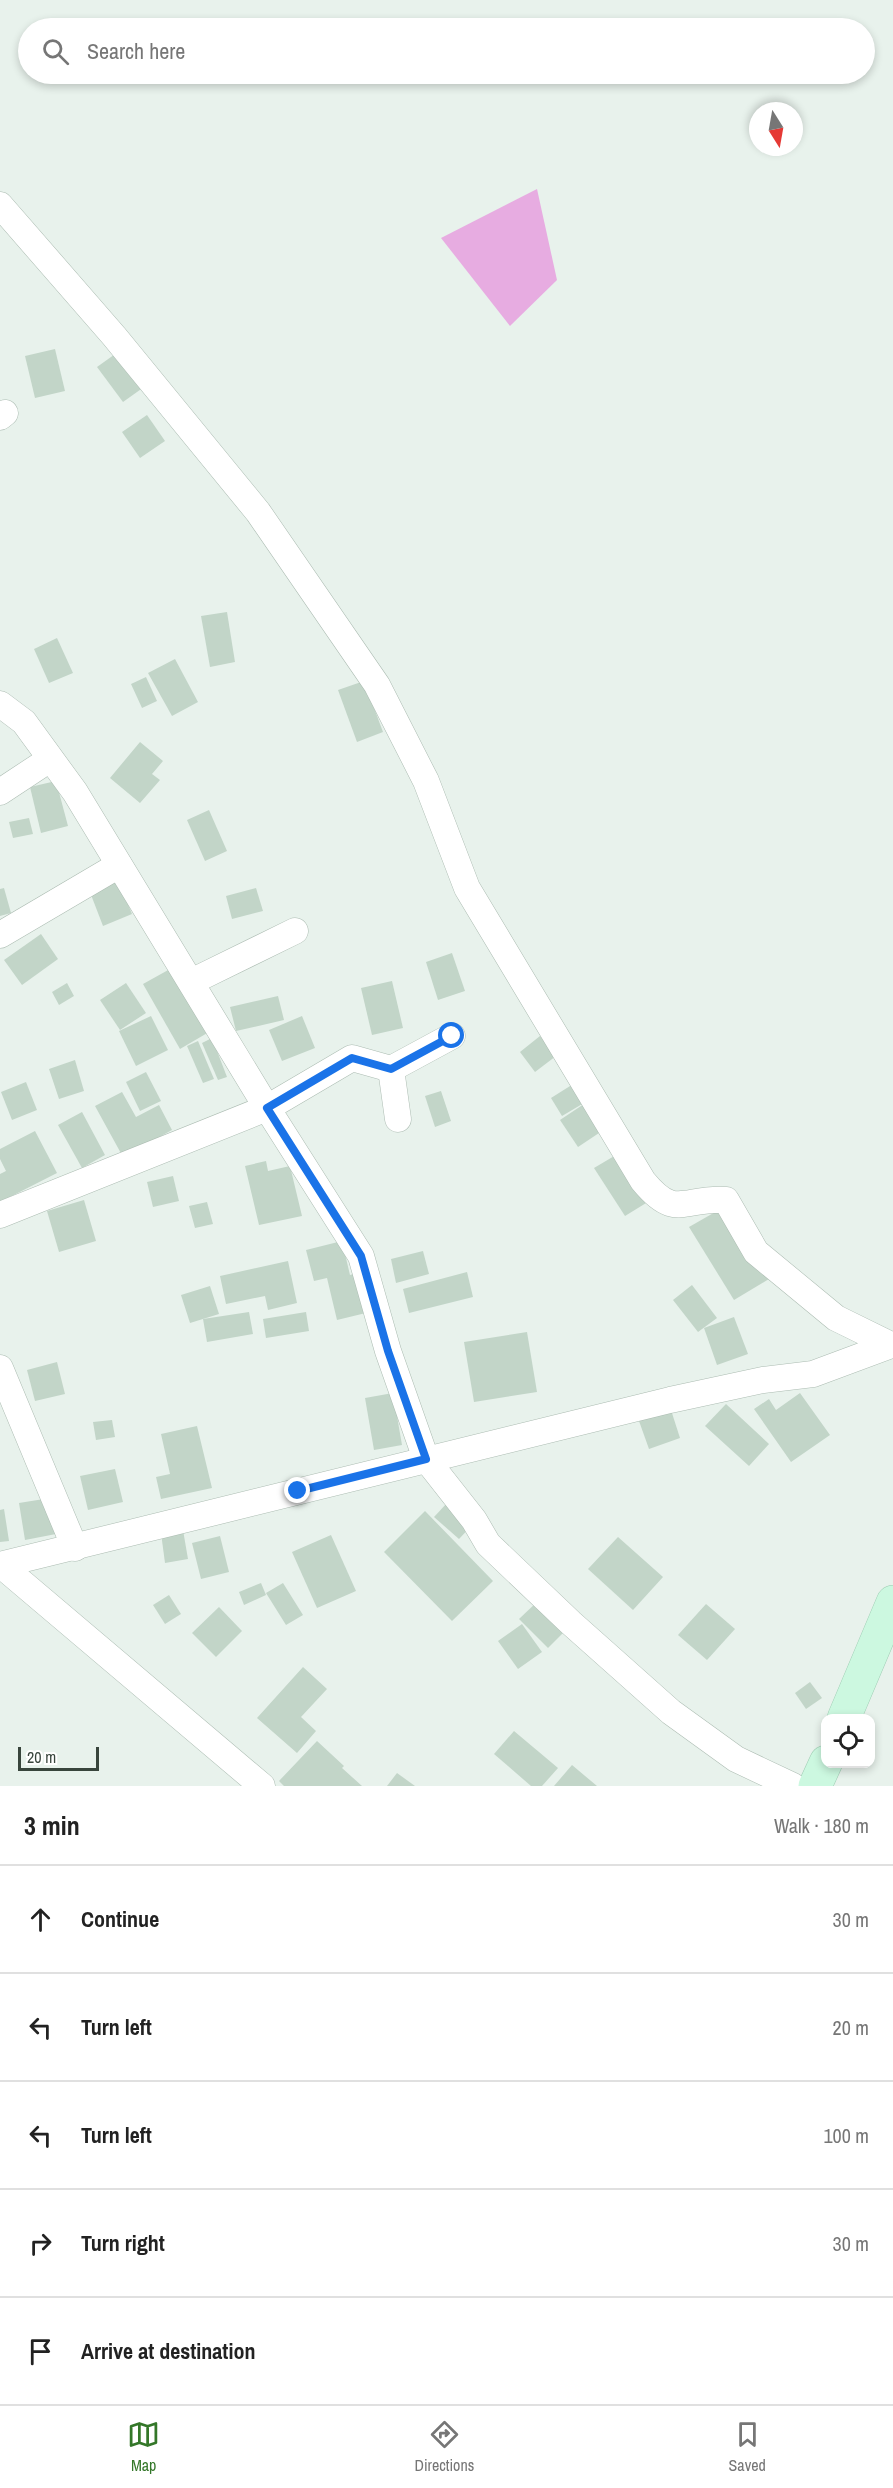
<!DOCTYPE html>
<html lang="en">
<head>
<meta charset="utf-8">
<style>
  body { margin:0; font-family:"Archivo Narrow",sans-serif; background:#f2f2f2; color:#222 }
  .controls { position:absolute; right:18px; bottom:18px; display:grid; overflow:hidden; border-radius:12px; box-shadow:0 3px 9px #0003 }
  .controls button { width:54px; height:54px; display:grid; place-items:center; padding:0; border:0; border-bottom:2px solid #e0e0e0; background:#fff; color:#222; font:30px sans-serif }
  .compass { position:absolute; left:749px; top:102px; width:54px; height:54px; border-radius:50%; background:#fff; box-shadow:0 3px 9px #0003; rotate:169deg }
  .scale { position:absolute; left:18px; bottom:15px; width:81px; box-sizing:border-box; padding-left:6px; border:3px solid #38453c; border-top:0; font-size:16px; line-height:21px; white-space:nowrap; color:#38453c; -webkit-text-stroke:4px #fff; paint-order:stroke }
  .stop { position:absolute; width:18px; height:18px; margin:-14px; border:4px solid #1a73e8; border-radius:50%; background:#fff }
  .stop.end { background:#1a73e8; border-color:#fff; box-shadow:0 2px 6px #0008 }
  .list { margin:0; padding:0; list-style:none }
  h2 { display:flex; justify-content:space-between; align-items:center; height:78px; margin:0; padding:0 24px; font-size:26px }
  h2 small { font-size:20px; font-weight:400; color:#767676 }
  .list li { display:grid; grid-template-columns:39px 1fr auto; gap:18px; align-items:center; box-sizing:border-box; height:108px; padding:0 24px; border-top:2px solid #e0e0e0 }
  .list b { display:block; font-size:22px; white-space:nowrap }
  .list em { font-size:20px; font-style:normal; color:#767676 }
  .icon { flex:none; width:33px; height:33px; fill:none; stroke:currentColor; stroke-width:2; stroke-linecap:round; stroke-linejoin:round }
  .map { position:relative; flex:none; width:893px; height:1786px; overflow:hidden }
  .search { position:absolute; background:#fff; box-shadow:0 3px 9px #0003; left:18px; right:18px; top:18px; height:66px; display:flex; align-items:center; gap:15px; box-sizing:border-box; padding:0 21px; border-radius:33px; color:#767676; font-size:22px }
  .sheet { height:618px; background:#fff }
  nav { display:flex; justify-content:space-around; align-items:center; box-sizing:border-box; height:84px; border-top:2px solid #e0e0e0; background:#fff; font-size:16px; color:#767676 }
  nav a { display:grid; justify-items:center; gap:3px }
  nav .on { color:#347729 }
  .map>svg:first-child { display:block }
  .water { fill:#e7ace1 }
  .building { fill:#c2d5c8 }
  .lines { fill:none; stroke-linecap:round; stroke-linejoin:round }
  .minor-casing { stroke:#acbcb2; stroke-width:27 }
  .secondary-casing { stroke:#9dccb2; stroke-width:34 }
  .minor { stroke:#fff; stroke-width:26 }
  .secondary { stroke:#ccf8e0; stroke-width:33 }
  .route { stroke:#1a73e8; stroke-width:8 }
</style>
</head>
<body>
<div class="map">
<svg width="893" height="1786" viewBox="0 0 893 1786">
  <rect width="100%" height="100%" fill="#e8f2ec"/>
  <!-- water -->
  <polygon class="water" points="537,189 557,280 510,326 441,238"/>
  <!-- building -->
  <g class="building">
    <polygon points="55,349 65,391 35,398 25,356"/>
    <polygon points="118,352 144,387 123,402 97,367"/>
    <polygon points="147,415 165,441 140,458 122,432"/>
    <polygon points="227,612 235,662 210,667 201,616"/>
    <polygon points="57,638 73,673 49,683 34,649"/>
    <polygon points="175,659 198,702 172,716 148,673"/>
    <polygon points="146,677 157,701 142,708 131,684"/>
    <polygon points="364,681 383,732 357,742 338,690"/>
    <polygon points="140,742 163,761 152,774 160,780 140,803 110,778"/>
    <polygon points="56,781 68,826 41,833 30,787"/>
    <polygon points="209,810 227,851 205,861 187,820"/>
    <polygon points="29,818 33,834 13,838 9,822"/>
    <polygon points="116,875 132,914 103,926 88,887"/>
    <polygon points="4,888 11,913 0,916 0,889"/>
    <polygon points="256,888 263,911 232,919 226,896"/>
    <polygon points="41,934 58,959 22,985 4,960"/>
    <polygon points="452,953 465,991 438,1000 426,962"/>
    <polygon points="170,969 209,1032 180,1049 143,984"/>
    <polygon points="392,981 403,1028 372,1035 361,988"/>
    <polygon points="67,983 74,996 59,1005 52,992"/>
    <polygon points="126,983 146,1013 120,1030 100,1000"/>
    <polygon points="278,996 284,1020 236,1031 230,1007"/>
    <polygon points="151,1016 168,1050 136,1066 119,1031"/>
    <polygon points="302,1016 315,1048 282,1061 269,1030"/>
    <polygon points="540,1036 556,1056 535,1072 520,1052"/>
    <polygon points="212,1038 227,1077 218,1080 202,1043"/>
    <polygon points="198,1041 214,1079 203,1083 187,1046"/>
    <polygon points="75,1060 84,1091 59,1099 49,1069"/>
    <polygon points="146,1072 161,1101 140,1111 126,1082"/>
    <polygon points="578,1081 589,1100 562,1116 551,1098"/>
    <polygon points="26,1082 37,1110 12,1120 1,1092"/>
    <polygon points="441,1091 451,1121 435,1127 425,1096"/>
    <polygon points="122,1092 136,1117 159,1105 172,1130 123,1157 95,1106"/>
    <polygon points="587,1102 605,1129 578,1147 560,1120"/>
    <polygon points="82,1112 105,1155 82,1168 58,1125"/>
    <polygon points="35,1131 57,1173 0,1202 0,1174 6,1171 0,1159 0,1149"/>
    <polygon points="621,1152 651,1200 625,1216 594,1168"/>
    <polygon points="266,1161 268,1171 290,1166 302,1216 259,1225 245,1166"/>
    <polygon points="173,1176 179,1201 153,1207 147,1182"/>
    <polygon points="84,1200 96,1241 59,1252 47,1211"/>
    <polygon points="207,1202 213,1224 195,1228 189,1206"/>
    <polygon points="724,1207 769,1279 734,1300 689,1227"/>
    <polygon points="342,1241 350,1275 360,1272 370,1312 337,1320 327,1278 314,1281 306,1250"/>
    <polygon points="423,1251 429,1274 396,1283 391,1259"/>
    <polygon points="288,1261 297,1303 268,1310 265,1296 226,1304 220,1276"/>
    <polygon points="467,1272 473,1297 409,1313 403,1289"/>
    <polygon points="692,1285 717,1318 698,1332 673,1300"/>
    <polygon points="210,1286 219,1314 190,1323 181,1295"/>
    <polygon points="249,1312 253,1334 207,1342 203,1319"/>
    <polygon points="306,1312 309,1331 266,1338 263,1319"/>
    <polygon points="734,1317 748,1354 717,1365 704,1328"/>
    <polygon points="527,1332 537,1392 474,1402 464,1342"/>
    <polygon points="57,1362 65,1394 35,1401 27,1370"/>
    <polygon points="393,1393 402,1445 374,1450 365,1398"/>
    <polygon points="800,1393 830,1435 791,1462 754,1409 769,1399 776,1410"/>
    <polygon points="726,1404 769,1444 749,1466 705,1426"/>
    <polygon points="671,1410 680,1438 649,1449 639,1421"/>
    <polygon points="112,1420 115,1437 96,1440 93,1422"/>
    <polygon points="197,1426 212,1488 161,1499 156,1477 170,1474 161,1434"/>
    <polygon points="115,1469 123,1502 88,1510 80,1476"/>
    <polygon points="50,1498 56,1534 25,1540 19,1503"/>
    <polygon points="448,1502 473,1524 459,1539 434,1517"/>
    <polygon points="4,1509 9,1541 0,1542 0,1510"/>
    <polygon points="425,1511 493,1581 452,1621 384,1552"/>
    <polygon points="183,1530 188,1559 165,1563 161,1533"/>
    <polygon points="331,1535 356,1591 317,1608 292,1552"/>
    <polygon points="220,1536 229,1572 201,1579 192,1543"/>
    <polygon points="618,1537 663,1577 633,1610 588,1569"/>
    <polygon points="261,1583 266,1595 244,1605 239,1592"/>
    <polygon points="283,1583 303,1615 286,1625 266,1593"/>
    <polygon points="169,1595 181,1614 165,1624 153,1605"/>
    <polygon points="538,1601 566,1630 548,1648 519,1619"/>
    <polygon points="706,1604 735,1629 707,1660 678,1635"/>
    <polygon points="219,1607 242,1631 216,1657 192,1633"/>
    <polygon points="522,1624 542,1652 518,1669 498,1641"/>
    <polygon points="303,1667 327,1689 301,1717 316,1731 297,1753 257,1718"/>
    <polygon points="810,1682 822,1698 806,1709 795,1693"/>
    <polygon points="514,1731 558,1768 542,1786 531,1786 494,1754"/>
    <polygon points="317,1741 344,1766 342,1768 362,1786 284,1786 279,1781"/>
    <polygon points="572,1765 597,1786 554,1786"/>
    <polygon points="397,1773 415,1786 387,1786"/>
  </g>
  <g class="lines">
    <!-- minor casing -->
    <g class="minor-casing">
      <g id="minor">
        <path d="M0,205l114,131 144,176 119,173 49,96 41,107 176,293c33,40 40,16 83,19l30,52 80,66 55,27 -78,29 -50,6 -93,20 -670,165"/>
        <polyline points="0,417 5,413"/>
        <polyline points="0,704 24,722 75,792 267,1108 361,1256 388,1351 426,1459 474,1520 488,1544 571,1623 671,1712 736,1759 793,1786"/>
        <polyline points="0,792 50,759"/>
        <polyline points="0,935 119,865"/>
        <polyline points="191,982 295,931"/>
        <polyline points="391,1069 398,1119"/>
        <polyline points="0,1215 267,1108 352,1058 391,1069 452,1036"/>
        <polyline points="0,1368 75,1548"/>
        <polyline points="1,1565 262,1786"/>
      </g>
    </g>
    <!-- secondary casing -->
    <g class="secondary-casing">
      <g id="secondary">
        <polyline points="844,1718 893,1602"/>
        <polyline points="815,1786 826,1762"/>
      </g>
    </g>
    <!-- minor -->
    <use href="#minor" class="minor"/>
    <!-- secondary -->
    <use href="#secondary" class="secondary"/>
  </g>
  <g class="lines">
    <!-- route -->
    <polyline class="route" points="298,1491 426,1459 388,1351 361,1256 267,1108 352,1058 391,1069 452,1036"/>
  </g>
</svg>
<div class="controls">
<button><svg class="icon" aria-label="locate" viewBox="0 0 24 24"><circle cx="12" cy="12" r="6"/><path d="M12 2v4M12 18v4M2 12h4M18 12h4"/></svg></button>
</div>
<svg class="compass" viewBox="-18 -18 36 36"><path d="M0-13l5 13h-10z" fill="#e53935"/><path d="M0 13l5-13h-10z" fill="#767676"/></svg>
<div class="scale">20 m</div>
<div class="stop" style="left:452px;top:1036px"></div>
<div class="stop end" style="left:298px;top:1491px"></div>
<div class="search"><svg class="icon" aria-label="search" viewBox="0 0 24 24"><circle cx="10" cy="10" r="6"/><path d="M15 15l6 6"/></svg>Search here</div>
</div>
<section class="sheet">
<h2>3 min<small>Walk · 180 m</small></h2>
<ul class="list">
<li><svg class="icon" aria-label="ahead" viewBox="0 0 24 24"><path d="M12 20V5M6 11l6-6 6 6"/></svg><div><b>Continue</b></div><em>30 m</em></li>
<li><svg class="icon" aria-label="left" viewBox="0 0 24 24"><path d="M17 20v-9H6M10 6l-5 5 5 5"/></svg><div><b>Turn left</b></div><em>20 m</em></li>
<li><svg class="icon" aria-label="left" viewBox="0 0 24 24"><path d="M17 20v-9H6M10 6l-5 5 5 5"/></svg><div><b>Turn left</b></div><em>100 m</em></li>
<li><svg class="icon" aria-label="right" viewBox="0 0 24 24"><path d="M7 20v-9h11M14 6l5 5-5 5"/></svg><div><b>Turn right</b></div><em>30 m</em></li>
<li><svg class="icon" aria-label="arrive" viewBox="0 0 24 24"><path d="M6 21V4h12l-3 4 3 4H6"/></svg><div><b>Arrive at destination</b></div></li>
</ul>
</section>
<nav>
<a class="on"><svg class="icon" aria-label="map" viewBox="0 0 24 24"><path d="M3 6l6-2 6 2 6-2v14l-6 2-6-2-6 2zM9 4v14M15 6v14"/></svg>Map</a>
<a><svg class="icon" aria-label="directions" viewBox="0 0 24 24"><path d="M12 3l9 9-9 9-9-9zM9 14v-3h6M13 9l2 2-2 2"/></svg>Directions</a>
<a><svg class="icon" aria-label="saved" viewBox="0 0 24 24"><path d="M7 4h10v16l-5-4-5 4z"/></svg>Saved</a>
</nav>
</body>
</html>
